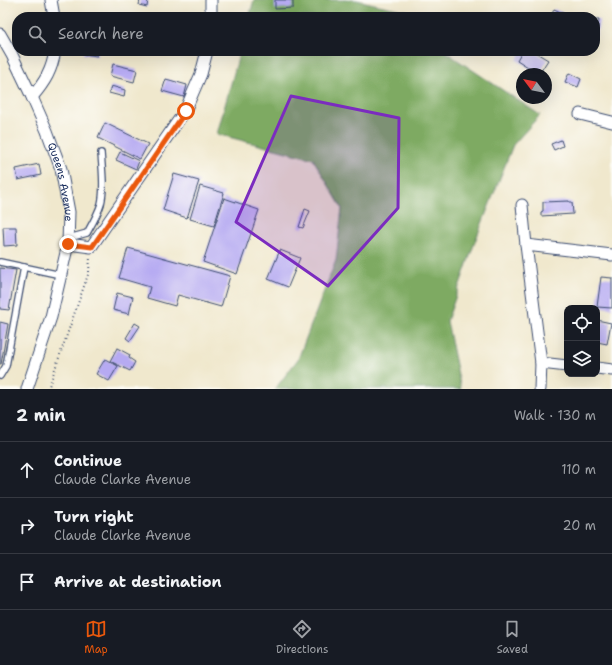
<!DOCTYPE html>
<html lang="en">
<head>
<meta charset="utf-8">
<style>
  body { margin:0; font-family:"Shantell Sans",sans-serif; background:#20242c; color:#f1f3f6 }
  .controls { position:absolute; right:12px; bottom:12px; display:grid; overflow:hidden; border-radius:8px; box-shadow:0 4px 16px #0002 }
  .controls button { width:36px; height:36px; display:grid; place-items:center; padding:0; border:0; border-bottom:1px solid #363941; background:#171b24; color:#f1f3f6; font:20px sans-serif }
  .compass { position:absolute; left:516px; top:68px; width:36px; height:36px; border-radius:50%; background:#171b24; box-shadow:0 4px 16px #0002; rotate:302deg }
  .stop { position:absolute; width:12px; height:12px; margin:-9px; border:3px solid #ea580c; border-radius:50%; background:#fff }
  .stop.end { background:#ea580c; border-color:#fff; box-shadow:0 1px 4px #0008 }
  .list { margin:0; padding:0; list-style:none }
  h2 { display:flex; justify-content:space-between; align-items:center; height:52px; margin:0; padding:0 16px; font-size:17px }
  h2 small { font-size:13px; font-weight:400; color:#9ea1a6 }
  .list li { display:grid; grid-template-columns:26px 1fr auto; gap:12px; align-items:center; box-sizing:border-box; height:56px; padding:0 16px; border-top:1px solid #363941 }
  .list b { display:block; font-size:15px; white-space:nowrap }
  .list p { margin:0; font-size:13px; white-space:nowrap; color:#9ea1a6 }
  .list em { font-size:13px; font-style:normal; color:#9ea1a6 }
  .icon { flex:none; width:22px; height:22px; fill:none; stroke:currentColor; stroke-width:2; stroke-linecap:round; stroke-linejoin:round }
  .map { position:relative; flex:none; width:612px; height:389px; overflow:hidden }
  .search { position:absolute; background:#171b24; box-shadow:0 4px 16px #0002; left:12px; right:12px; top:12px; height:44px; display:flex; align-items:center; gap:10px; box-sizing:border-box; padding:0 14px; border-radius:16px; color:#9ea1a6; font-size:15px }
  .sheet { height:220px; background:#171b24 }
  nav { display:flex; justify-content:space-around; align-items:center; box-sizing:border-box; height:56px; border-top:1px solid #363941; background:#171b24; font-size:11px; color:#9ea1a6 }
  nav a { display:grid; justify-items:center; gap:2px }
  nav .on { color:#ea580c }
  .map>svg:first-child { display:block }
  .forest { fill:#7eaa62; stroke:#4c6c60 }
  .building { fill:#b6aaf2 }
  .lines { fill:none; stroke-linecap:round; stroke-linejoin:round }
  .service-casing { stroke:#3b4b6f; stroke-width:8 }
  .minor-casing { stroke:#3b4b6f; stroke-width:13 }
  .path { stroke:#3b4b6f; stroke-width:2; stroke-dasharray:1 3; stroke-linecap:butt }
  .service { stroke:#fff; stroke-width:5.5 }
  .minor { stroke:#fff; stroke-width:11 }
  .route { stroke:#ea580c; stroke-width:5 }
  .marked { fill:#7b2cbf; fill-opacity:0.2; stroke:#7b2cbf; stroke-width:3; stroke-linejoin:round }
  .labels { text-anchor:middle; dominant-baseline:central; stroke-width:4; stroke-linejoin:round; paint-order:stroke }
  .street-label { font-size:11px; fill:#1b2f5e; stroke:#fdfcf7 }
</style>
</head>
<body>
<div class="map">
<svg width="612" height="389" viewBox="0 0 612 389">
  <rect width="100%" height="100%" fill="#fdfcf7"/>
  <filter id="ink" filterUnits="userSpaceOnUse"><feTurbulence type="fractalNoise" baseFrequency=".025" numOctaves="2"/><feDisplacementMap in="SourceGraphic" scale="8" xChannelSelector="R" yChannelSelector="G"/><feConvolveMatrix kernelMatrix="1 2 1 2 8 2 1 2 1" color-interpolation-filters="sRGB"/></filter>
  <filter id="wash" filterUnits="userSpaceOnUse"><feTurbulence type="fractalNoise" baseFrequency=".012" numOctaves="4" result="noise"/><feDisplacementMap in="SourceGraphic" scale="16" xChannelSelector="R" yChannelSelector="G"/><feGaussianBlur stdDeviation="0.9" result="paint"/><feColorMatrix in="noise" values="0 0 0 0 0 0 0 0 0 0 0 0 0 0 0 0 0 1.4 0 .05"/><feComposite in="paint" operator="in"/></filter>
  <g filter="url(#wash)">
    <rect width="100%" height="100%" fill="#f0e8cd"/>
    <!-- forest -->
    <g class="forest">
      <polygon points="254,0 356,0 434,17 249,17"/>
      <polygon points="240,51 447,51 447,53 540,115 513,145 476,239 447,321 461,389 275,389 298,359 336,260 342,208 313,159 217,134"/>
    </g>
    <g id="blocks">
      <!-- building -->
      <g class="building">
        <polygon points="140,0 148,0 147,7 139,5"/>
        <polygon points="275,0 293,0 293,8 275,9"/>
        <polygon points="554,9 567,15 566,17 551,17"/>
        <polygon points="595,20 599,20 597,35 595,35"/>
        <polygon points="84,51 97,51 97,56 83,54"/>
        <polygon points="522,51 533,51 548,60 539,74 517,60"/>
        <polygon points="113,64 137,70 134,82 110,76"/>
        <polygon points="569,73 581,79 578,87 565,82"/>
        <polygon points="166,79 187,85 184,97 162,91"/>
        <polygon points="111,86 125,90 124,97 109,93"/>
        <polygon points="105,123 148,144 140,159 98,138"/>
        <polygon points="561,140 563,146 554,150 551,144"/>
        <polygon points="120,152 139,161 136,169 116,160"/>
        <polygon points="39,164 41,175 18,180 16,169"/>
        <polygon points="174,174 199,181 187,218 163,210"/>
        <polygon points="200,186 224,193 214,226 190,219"/>
        <polygon points="224,198 259,210 237,274 203,262"/>
        <polygon points="569,201 569,202 572,202 573,214 541,216 541,212 543,211 543,202"/>
        <polygon points="305,209 310,211 303,228 299,227"/>
        <polygon points="3,227 16,227 17,245 4,246"/>
        <polygon points="128,248 230,276 221,307 178,295 175,306 147,298 150,287 119,278"/>
        <polygon points="280,250 300,258 288,287 268,279"/>
        <polygon points="0,268 16,270 9,310 0,309"/>
        <polygon points="601,277 612,278 612,308 597,307"/>
        <polygon points="117,293 133,297 129,314 113,310"/>
        <polygon points="597,320 611,323 607,344 597,342"/>
        <polygon points="0,322 8,324 1,364 0,364"/>
        <polygon points="135,323 140,326 130,341 126,338"/>
        <polygon points="117,348 130,355 129,358 135,362 130,371 110,361"/>
        <polygon points="105,359 118,366 109,381 96,374"/>
      </g>
    </g>
  </g>
  <g filter="url(#ink)">
    <use href="#blocks" fill-opacity="0" stroke="#3b4b6f" stroke-width="1"/>
    <g class="lines">
      <!-- service casing -->
      <g class="service-casing">
        <g id="service">
          <path d="M69,238l18,-5c5,-9 11,-19 14,-29 4,-16 1,-35 0,-51"/>
          <polyline points="0,262 61,275"/>
          <polyline points="0,376 6,366 24,267"/>
        </g>
      </g>
      <!-- minor casing -->
      <g class="minor-casing">
        <g id="minor">
          <polyline points="51,0 54,17"/>
          <polyline points="211,0 211,17"/>
          <path id="s1" d="M0,34l12,21 20,42 15,34 14,38 8,43 -1,32 -17,73 -24,72"/>
          <path d="M32,97c13,-15 20,-27 23,-46"/>
          <polyline points="580,114 612,122"/>
          <polyline points="522,205 526,245 541,363 540,389"/>
          <polyline points="68,244 91,247 185,111 201,74 207,51"/>
          <polyline points="526,245 612,255"/>
          <polyline points="541,363 567,366"/>
          <polyline points="597,368 612,370"/>
        </g>
      </g>
      <!-- path -->
      <polyline class="path" points="48,389 89,272 90,257"/>
      <!-- service -->
      <use href="#service" class="service"/>
      <!-- minor -->
      <use href="#minor" class="minor"/>
    </g>
  </g>
  <g class="lines" filter="url(#ink)">
    <!-- route -->
    <polyline class="route" points="68,244 92,247 186,111"/>
  </g>
  <!-- marked area -->
  <path class="marked" d="M291,96l108,22 -1,90 -70,78 -92,-64z"/>
  <g class="labels">
    <!-- street labels -->
    <g class="street-label">
      <text stroke="none"><textPath href="#s1" startOffset="161">Queens Avenue</textPath></text>
    </g>
  </g>
</svg>
<div class="controls">
<button><svg class="icon" aria-label="locate" viewBox="0 0 24 24"><circle cx="12" cy="12" r="6"/><path d="M12 2v4M12 18v4M2 12h4M18 12h4"/></svg></button>
<button><svg class="icon" aria-label="layers" viewBox="0 0 24 24"><path d="M12 4l9 5-9 5-9-5zM3 14l9 5 9-5"/></svg></button>
</div>
<svg class="compass" viewBox="-18 -18 36 36"><path d="M0-13l5 13h-10z" fill="#e53935"/><path d="M0 13l5-13h-10z" fill="#9ea1a6"/></svg>
<div class="stop" style="left:186px;top:111px"></div>
<div class="stop end" style="left:68px;top:244px"></div>
<div class="search"><svg class="icon" aria-label="search" viewBox="0 0 24 24"><circle cx="10" cy="10" r="6"/><path d="M15 15l6 6"/></svg>Search here</div>
</div>
<section class="sheet">
<h2>2 min<small>Walk · 130 m</small></h2>
<ul class="list">
<li><svg class="icon" aria-label="ahead" viewBox="0 0 24 24"><path d="M12 20V5M6 11l6-6 6 6"/></svg><div><b>Continue</b><p>Claude Clarke Avenue</p></div><em>110 m</em></li>
<li><svg class="icon" aria-label="right" viewBox="0 0 24 24"><path d="M7 20v-9h11M14 6l5 5-5 5"/></svg><div><b>Turn right</b><p>Claude Clarke Avenue</p></div><em>20 m</em></li>
<li><svg class="icon" aria-label="arrive" viewBox="0 0 24 24"><path d="M6 21V4h12l-3 4 3 4H6"/></svg><div><b>Arrive at destination</b></div></li>
</ul>
</section>
<nav>
<a class="on"><svg class="icon" aria-label="map" viewBox="0 0 24 24"><path d="M3 6l6-2 6 2 6-2v14l-6 2-6-2-6 2zM9 4v14M15 6v14"/></svg>Map</a>
<a><svg class="icon" aria-label="directions" viewBox="0 0 24 24"><path d="M12 3l9 9-9 9-9-9zM9 14v-3h6M13 9l2 2-2 2"/></svg>Directions</a>
<a><svg class="icon" aria-label="saved" viewBox="0 0 24 24"><path d="M7 4h10v16l-5-4-5 4z"/></svg>Saved</a>
</nav>
</body>
</html>
